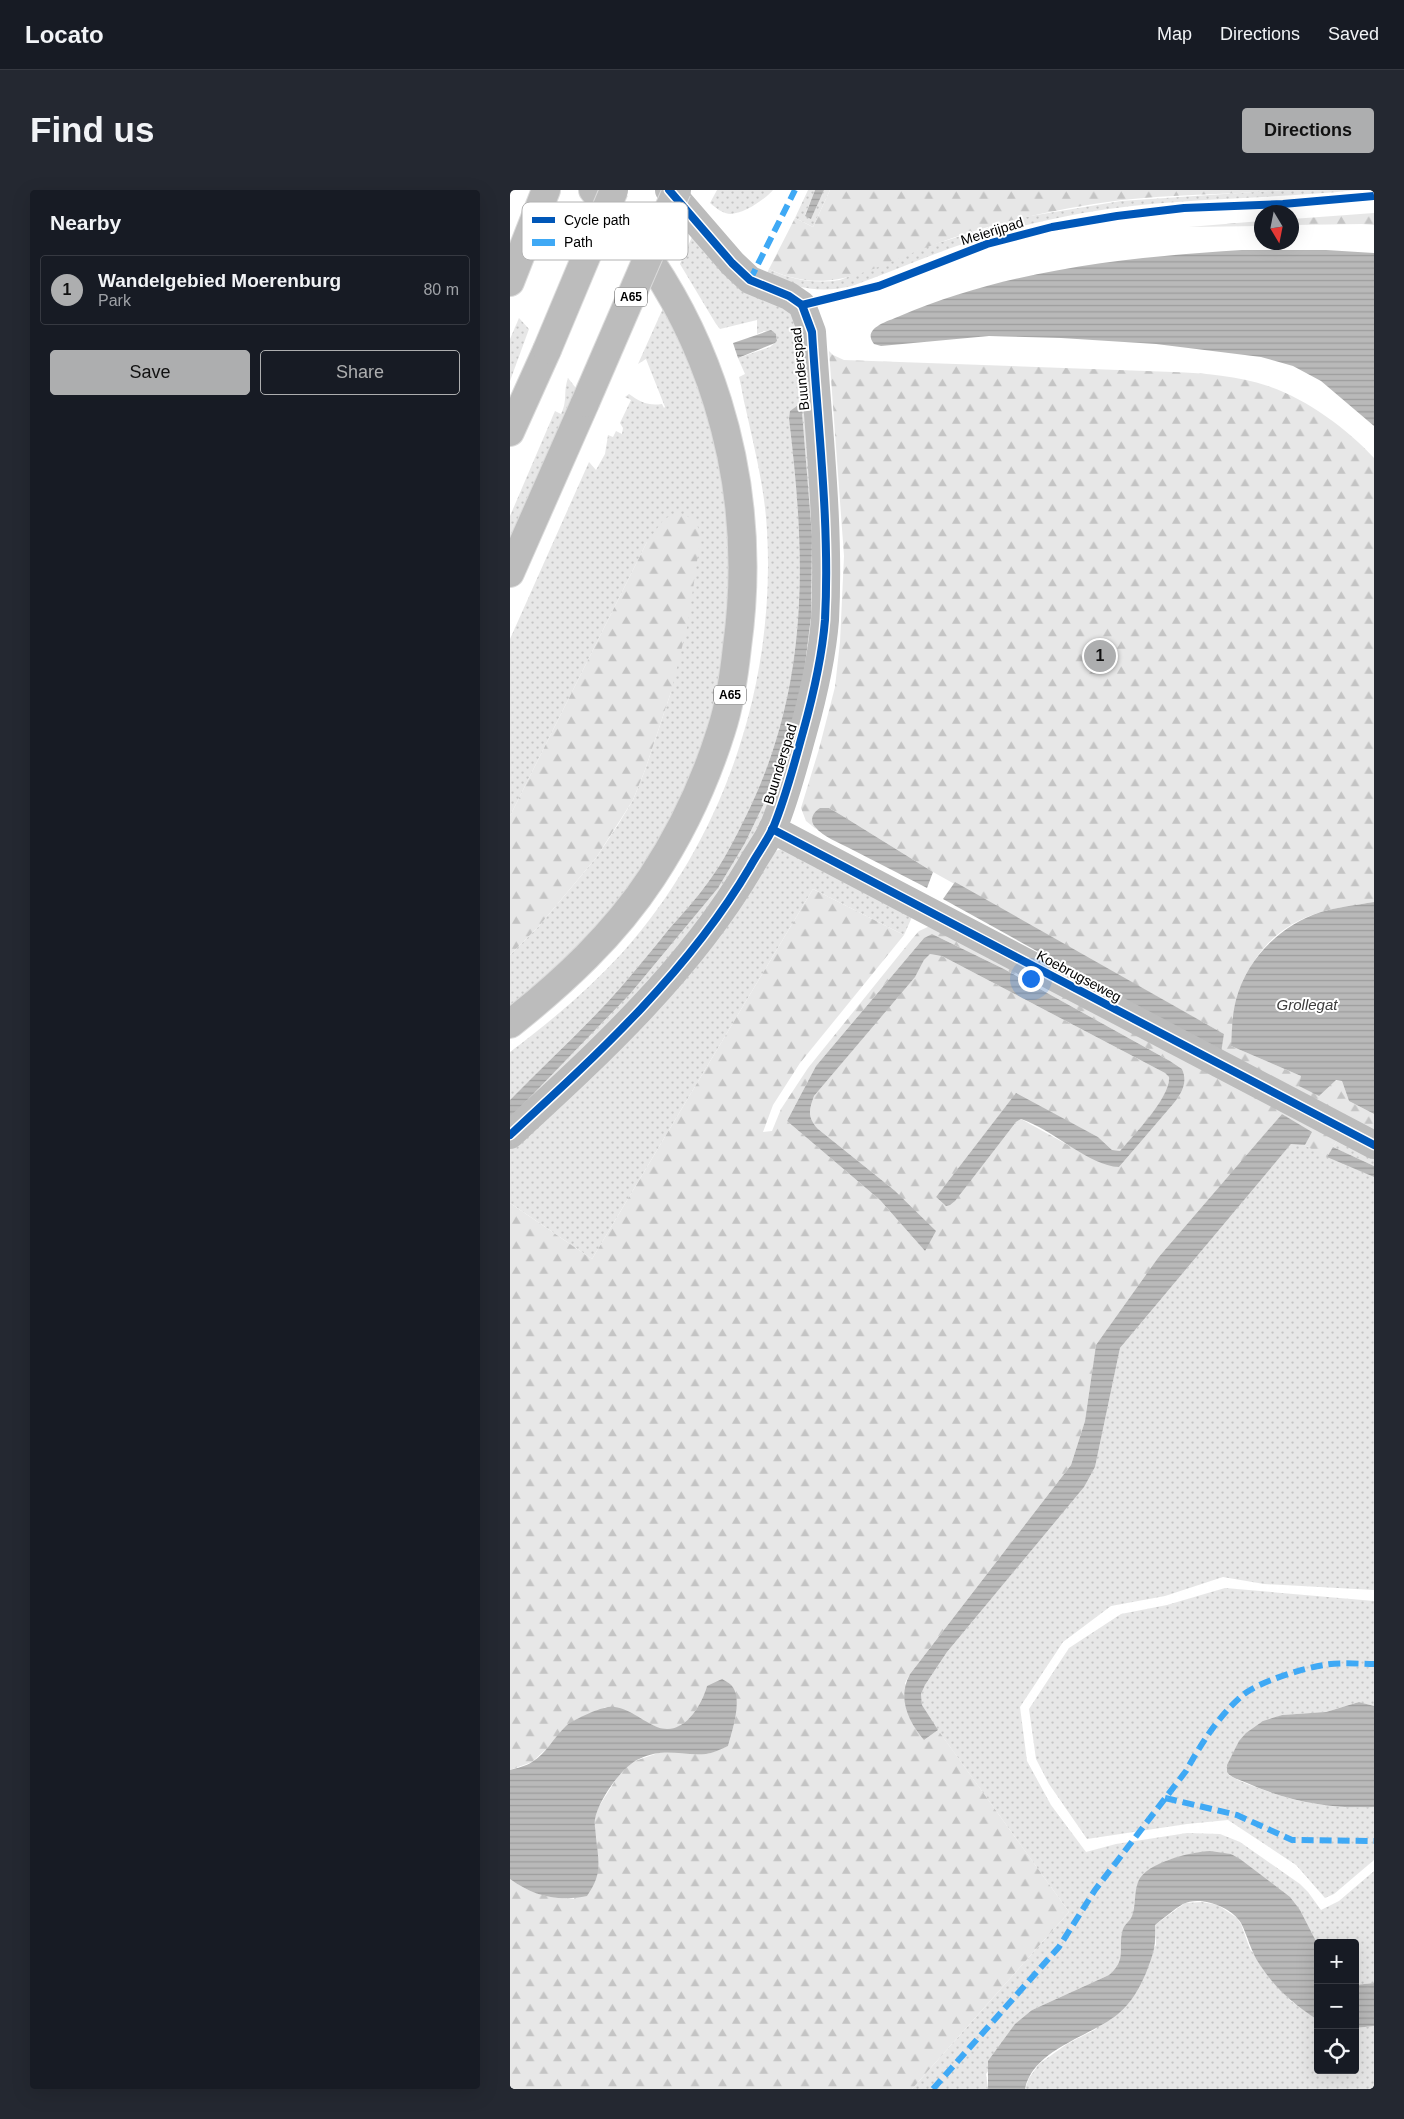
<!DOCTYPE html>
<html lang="en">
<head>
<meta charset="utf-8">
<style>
  body { margin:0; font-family:Helvetica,sans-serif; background:#242831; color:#f1f3f6 }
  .controls { position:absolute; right:15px; bottom:15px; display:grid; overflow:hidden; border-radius:5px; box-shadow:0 5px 20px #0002 }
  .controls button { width:45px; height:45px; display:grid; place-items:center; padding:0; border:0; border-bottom:1px solid #363941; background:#171b24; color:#f1f3f6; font:25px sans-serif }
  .compass { position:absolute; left:744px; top:15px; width:45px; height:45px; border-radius:50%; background:#171b24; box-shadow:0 5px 20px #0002; rotate:170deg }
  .you { position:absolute; left:520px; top:788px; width:18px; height:18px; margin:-12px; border:4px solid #fff; border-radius:50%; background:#1a73e8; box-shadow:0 0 0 8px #1a73e833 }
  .badge { display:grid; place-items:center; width:32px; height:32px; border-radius:50%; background:#adaeaf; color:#111; font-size:16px; font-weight:700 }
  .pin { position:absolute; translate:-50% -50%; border:2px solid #fff; box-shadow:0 1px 5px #0006 }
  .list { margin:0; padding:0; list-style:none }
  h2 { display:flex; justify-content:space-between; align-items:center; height:65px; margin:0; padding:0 20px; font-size:21px }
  h2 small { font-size:16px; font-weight:400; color:#9ea1a6 }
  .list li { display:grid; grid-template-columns:32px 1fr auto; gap:15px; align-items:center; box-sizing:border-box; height:70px; margin:0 10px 10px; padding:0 10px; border:1px solid #363941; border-radius:5px }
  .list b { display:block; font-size:19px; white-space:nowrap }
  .list p { margin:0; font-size:16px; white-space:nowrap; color:#9ea1a6 }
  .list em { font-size:16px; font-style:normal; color:#9ea1a6 }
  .actions { display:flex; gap:10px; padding:15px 20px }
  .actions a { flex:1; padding:11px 0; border:1px solid #adaeaf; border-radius:5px; text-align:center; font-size:18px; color:#adaeaf }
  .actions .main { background:#adaeaf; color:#111 }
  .icon { flex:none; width:28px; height:28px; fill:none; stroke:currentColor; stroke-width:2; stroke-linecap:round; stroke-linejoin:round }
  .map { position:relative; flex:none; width:864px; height:1899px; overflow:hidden; border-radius:5px }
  header { display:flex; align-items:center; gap:30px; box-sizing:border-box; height:70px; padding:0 25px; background:#171b24; border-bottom:1px solid #363941 }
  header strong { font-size:24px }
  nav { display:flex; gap:28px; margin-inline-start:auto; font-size:18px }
  .intro { display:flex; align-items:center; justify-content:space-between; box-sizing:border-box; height:120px; padding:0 30px }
  h1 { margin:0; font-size:35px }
  .button { padding:12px 22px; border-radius:5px; background:#adaeaf; color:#111; font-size:18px; font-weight:700 }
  main { display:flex; gap:30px; padding:0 30px }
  aside { flex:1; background:#171b24; border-radius:5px; box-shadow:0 5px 20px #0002 }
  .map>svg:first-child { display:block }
  .green { fill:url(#green-dots) }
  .forest { fill:url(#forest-firs); fill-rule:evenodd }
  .water { fill:url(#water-rules) }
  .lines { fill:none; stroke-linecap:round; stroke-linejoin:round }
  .motorway-casing { stroke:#dbdbdb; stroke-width:30 }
  .minor { stroke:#bcbcbc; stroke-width:28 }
  .motorway { stroke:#bcbcbc; stroke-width:28 }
  .motorway-bridge-casing { stroke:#dbdbdb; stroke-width:30; stroke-linecap:butt }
  .motorway-bridge { stroke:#bcbcbc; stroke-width:28 }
  .quiet { stroke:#3fa9f5; stroke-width:6; stroke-dasharray:12 6; stroke-linecap:butt }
  .cycleway-casing { stroke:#fff; stroke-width:11 }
  .cycleway { stroke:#0057b8; stroke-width:8 }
  .labels { text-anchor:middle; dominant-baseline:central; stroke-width:4; stroke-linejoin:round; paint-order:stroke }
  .shield { fill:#fff; stroke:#4c4c4c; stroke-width:1 }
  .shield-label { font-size:12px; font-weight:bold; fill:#000 }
  .street-label { font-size:14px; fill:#000; stroke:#fff }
  .water-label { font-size:15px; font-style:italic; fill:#3c3c3c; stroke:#fff }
  .key { fill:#fff; stroke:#b2b2b2; stroke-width:1 }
  .key-label { font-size:14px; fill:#000 }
</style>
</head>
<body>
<header>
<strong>Locato</strong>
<nav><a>Map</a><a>Directions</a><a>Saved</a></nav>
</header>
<div class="intro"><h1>Find us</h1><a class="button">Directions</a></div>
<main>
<aside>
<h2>Nearby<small></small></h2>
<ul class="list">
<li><span class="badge">1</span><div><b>Wandelgebied Moerenburg</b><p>Park</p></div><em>80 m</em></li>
</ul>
<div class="actions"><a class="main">Save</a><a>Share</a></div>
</aside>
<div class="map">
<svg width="864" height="1899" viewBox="0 0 864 1899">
  <defs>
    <pattern id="green-dots" width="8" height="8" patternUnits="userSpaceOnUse" patternTransform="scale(1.25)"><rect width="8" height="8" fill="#e7e7e7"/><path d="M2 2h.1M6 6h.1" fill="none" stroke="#c4c4c4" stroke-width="1.8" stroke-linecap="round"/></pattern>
    <pattern id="forest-firs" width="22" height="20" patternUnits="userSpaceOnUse" patternTransform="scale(1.25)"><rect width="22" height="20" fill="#e7e7e7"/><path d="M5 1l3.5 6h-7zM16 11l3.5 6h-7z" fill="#c4c4c4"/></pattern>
    <pattern id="water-rules" width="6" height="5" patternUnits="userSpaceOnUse" patternTransform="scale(1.25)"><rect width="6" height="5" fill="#b9b9b9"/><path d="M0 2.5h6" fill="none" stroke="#9d9d9d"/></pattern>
  </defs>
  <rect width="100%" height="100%" fill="#fff"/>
  <!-- green -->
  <g class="green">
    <path d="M207,0h56c-9,10 -28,23 -42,24 -8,0 -15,-6 -21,-11z"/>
    <polygon points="298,0 305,0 295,25 301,29 314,0 320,0 303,37 285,28"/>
    <path d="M774,0h72c-91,10 -183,7 -273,23 -44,8 -89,19 -132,35 -33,12 -66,26 -99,38 -34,8 -55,1 -87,-9l4,-8c22,11 47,15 71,11l91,-35 93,-28 97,-16z"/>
    <path d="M185,40l87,72 16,17 21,279 -33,171 -45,96 -104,134 -127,119 120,-124 88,-106 27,-45 24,-50 10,-28 28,-113 4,-35 1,-82 -10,-123 -13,7c17,140 21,267 -43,397 -11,22 -22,45 -37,65 -12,17 -26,32 -40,48 -15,19 -31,38 -47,57 -35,40 -75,76 -112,114v-48c40,-30 78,-62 112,-99 102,-114 154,-269 145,-422 -2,-41 -12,-80 -21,-121 -3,-11 -4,-22 -7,-33l6,-3 -7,-16 32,-11 7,-6 -1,-7 -12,-3 -7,3v-14l-37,9 -4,-5 -36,-60z"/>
    <path d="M154,116l12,23 34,83 23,119 -5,124 -30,110 -47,93 -57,76 -84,77v-56l29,-29 57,-68 23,-35 14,-23 12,-30 26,-78 -24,-150 -137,274v-177l79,-177 7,8 9,-16 3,-19 5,2 3,-6 6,3 1,-6 -3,-5 11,-23 -6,-3 4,-3c11,8 19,12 33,10l2,4 1,-1 -19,-48 -8,5z"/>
    <polygon points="9,128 19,139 0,191 0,149"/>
    <path d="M58,188l11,14 -69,162v-38l45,-105 6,3c7,-14 2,-22 7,-36z"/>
    <polygon points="275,658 402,727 394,745 303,699 82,1069 0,1013 0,959 37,924 262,662"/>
    <polygon points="828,949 864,967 864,976 823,957"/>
    <polygon points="781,954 792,954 864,987 864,1400 754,1394 713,1387 655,1406 601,1416 553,1452 510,1517 517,1571 541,1615 576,1662 606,1654 677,1643 710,1644 730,1652 790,1694 798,1702 811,1720 829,1711 864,1681 864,1793 845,1795 845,1753 808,1753 808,1755 790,1720 721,1664 690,1662 658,1670 647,1675 629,1690 622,1727 614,1739 611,1769 609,1775 599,1785 522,1820 476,1884 478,1899 402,1899 559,1722 417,1525 412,1515 411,1504 415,1495 437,1462 519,1363 585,1277 610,1158"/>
    <path d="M715,1398l149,13v105l-15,-4 -33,10 -44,3 -19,7 -34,53c9,6 21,10 32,14 37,14 73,20 113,18v53l-40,34 -9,4 -29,-33 -68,-45 -41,4 -100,15 -38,-55 -13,-25 -7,-50 40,-61 52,-34 46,-9z"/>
    <polygon points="692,1712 708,1715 727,1728 731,1734 740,1759 781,1811 808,1830 808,1880 845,1880 845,1838 864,1836 864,1899 515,1899 519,1888 529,1874 557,1854 586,1839 646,1755 645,1735 675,1713"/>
  </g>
  <!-- forest -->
  <g class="forest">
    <path d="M320,0h454c-54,5 -108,4 -162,10 -65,8 -130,23 -192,46 -57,21 -100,52 -161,23l26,-51 18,9z"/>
    <polygon points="864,23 864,35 852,34 782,35 782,29"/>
    <polygon points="751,31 751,36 679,37"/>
    <path d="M319,161l4,4 11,5 329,12c32,1 65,4 95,14 37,12 80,43 106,72v444c-18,3 -36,5 -53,10 -65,20 -87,72 -90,134l70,30 41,5 7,20 25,13v23l-154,-80 4,-23 -291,-162 -92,-57 -12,-7 -15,17 2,4 -10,-8 -5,-13 18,-59 16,-62 5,-45 4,-86z"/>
    <path d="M167,323c18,5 22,9 23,28l-12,82 -17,69 -26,78 -12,30 -37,58 -57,68 -29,29v-139l137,-274 17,-23z"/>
    <path d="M303,699l91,46 -104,128 -27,42 -10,27 9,-1 9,-22 27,-41 104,-129 7,-8 11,-5 408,213 -11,18 -25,-13 3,1 6,-13 -29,-18 -160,196 -26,35 -11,76 -14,44 -161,209 -5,9 19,57 14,-10 131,182 -157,177h-402v-210c22,16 37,18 64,20l23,-48 -3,-31 4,-12 22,-35 12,-11 32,-11 44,3 20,-8c6,-20 12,-40 4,-60h-25c-6,21 -25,53 -51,41 -18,-9 -30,-18 -51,-20l-61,44 -12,11 -22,8v-567l82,56zM422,744l72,35 166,92 12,8c6,13 0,24 -8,34l-55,64 -24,-7 -74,-41 -5,3 -70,84 -10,-9 80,-103 82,43 14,13 8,1c13,-15 51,-53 49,-74l-4,-4 -223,-117 -12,-2 -6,6 -9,16 -101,120c-5,14 -7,21 4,33l76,61 31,61 -45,-51 -93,-79 29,-55 108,-128z"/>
  </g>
  <!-- water -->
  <g class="water">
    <polygon points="305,0 314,0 301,29 295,26"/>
    <path d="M732,60h84l48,3v173l-53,-45 -28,-15 -32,-9 -105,-13 -95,-6 -72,-2 -108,10 -7,-2c-13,-16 15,-23 26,-28 107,-46 227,-59 342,-66z"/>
    <polygon points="261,140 266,144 267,151 265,153 228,168 223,153"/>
    <path d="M287,216l4,2 1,4 10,123 -1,82 -8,64 -14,57 -20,55 -24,50 -27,45 -88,106 -120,124v-18c37,-38 77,-74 112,-114 16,-19 32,-38 47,-57 14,-16 28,-31 40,-48 15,-20 26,-43 37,-65 64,-130 60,-257 43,-397l1,-8z"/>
    <path d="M310,618h9l12,7 92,57 -6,16c-25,-13 -51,-26 -76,-39 -11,-6 -28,-12 -36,-22 -6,-7 -2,-15 5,-19z"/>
    <polygon points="445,692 714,844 711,863 433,709"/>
    <path d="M864,712v212l-25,-13 -7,-20 -6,-1 -17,16 -20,-10 2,-10 -70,-30c1,-15 1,-31 5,-46 11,-41 44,-75 85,-88 17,-5 35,-7 53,-10z"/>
    <path d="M422,744l72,35 166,92 12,8c6,13 0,24 -8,34l-55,64c-30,-1 -67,-38 -98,-48l-5,3 -61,79 -5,4 -4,1 -10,-9 80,-104 82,44 14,13 8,1c13,-15 51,-54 49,-74l-4,-4 -223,-117 -12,-2 -6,6 -9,17 -101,119c-5,14 -7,21 4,33l76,61 42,41 -11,20 -45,-51 -93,-79 29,-55 108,-128z"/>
    <path d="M772,924l30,18 -7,13 -14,-1 -171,204 -25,119 -11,20 -137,165 -22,33 -4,9 1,11 16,25 -14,10c-16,-19 -27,-42 -14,-66l161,-209 14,-44 11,-76 62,-87z"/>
    <polygon points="823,957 864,976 864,987 817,967"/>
    <path d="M212,1489c3,2 8,4 10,7 11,13 0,46 -4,60 -7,3 -14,7 -22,8 -26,2 -41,-7 -67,5 -17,7 -41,42 -44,60 -1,6 1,13 1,19 3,25 6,37 -9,58 -29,6 -54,0 -77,-17v-109c7,-2 16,-4 22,-8 14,-8 22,-25 34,-36 7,-6 29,-16 38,-18 19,-6 37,13 53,19 26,10 44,-20 50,-41z"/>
    <path d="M849,1512l15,4v101c-45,2 -87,-6 -127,-24 -7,-3 -16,-5 -20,-11v-7l12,-24 7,-8 17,-12 19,-6 44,-3z"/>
    <path d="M700,1661l21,3 9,5 50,38 10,13 18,35v75c-24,-15 -43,-32 -58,-55 -9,-13 -12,-28 -19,-42 -9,-16 -41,-28 -58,-19 -10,6 -19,14 -28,21 1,22 -1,27 -9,48 -7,16 -14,29 -28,41 -28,23 -85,35 -93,75h-37v-28l27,-37 17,-14 77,-35c19,-16 8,-27 14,-46 2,-5 7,-8 9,-13 4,-11 2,-23 6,-34 8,-20 53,-30 72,-31z"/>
    <polygon points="864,1793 864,1836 845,1838 845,1795"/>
  </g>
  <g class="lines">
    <!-- motorway casing -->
    <g class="motorway-casing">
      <g id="motorway">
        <polyline points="0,92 36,0"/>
        <polyline points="0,242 37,160"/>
        <polyline points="0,383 75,213"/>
        <path d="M0,834c53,-42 104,-89 142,-147 29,-44 53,-95 69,-146 9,-27 13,-56 16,-84 23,-167 -27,-334 -144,-457"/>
      </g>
    </g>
    <!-- minor -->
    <g class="minor">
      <polyline points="262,639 864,955"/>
      <path d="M0,945c87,-80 179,-164 240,-268 7,-13 17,-26 23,-39 13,-31 21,-64 30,-96 10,-36 19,-75 22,-112 5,-95 -7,-192 -13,-288l-10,-27 -13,-9 -39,-16 -18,-17 -63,-73"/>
    </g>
    <!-- motorway -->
    <use href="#motorway" class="motorway"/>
    <!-- motorway-bridge casing -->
    <g class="motorway-bridge-casing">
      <g id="motorway-bridge">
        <polyline points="37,160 104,0"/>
        <polyline points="75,213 167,0"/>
      </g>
    </g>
    <!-- motorway-bridge -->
    <use href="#motorway-bridge" class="motorway-bridge"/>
    <!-- quiet -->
    <g class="quiet">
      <polyline points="240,90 285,0"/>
      <polyline points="655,1608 727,1625 782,1650 864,1651"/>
      <path d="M423,1899l126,-142 36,-57 91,-119c15,-27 33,-56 57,-76 15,-13 61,-27 81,-30 16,-3 34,-1 50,-1"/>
    </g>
    <!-- cycleway casing -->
    <g class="cycleway-casing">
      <g id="cycleway">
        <polyline points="159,0 222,73 240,90 279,106 292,115 369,96 477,54 542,37 607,26 674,18 773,14 864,6"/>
        <polyline points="262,639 864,955"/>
        <path d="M0,945c87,-80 179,-164 240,-268 7,-13 17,-26 23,-39 13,-31 21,-64 30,-96 10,-36 19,-75 22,-112 5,-95 -7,-192 -13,-288l-10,-27"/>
      </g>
    </g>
    <!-- cycleway -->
    <use href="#cycleway" class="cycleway"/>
  </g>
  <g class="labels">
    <!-- shield labels -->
    <g class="shield">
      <rect x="105" y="97.5" width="32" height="19" rx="4"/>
      <rect x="204" y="495.5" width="32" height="19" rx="4"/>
    </g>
    <g class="shield-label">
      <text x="121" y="107">A65</text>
      <text x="220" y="505">A65</text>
    </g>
    <!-- street labels -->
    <g class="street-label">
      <text transform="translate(482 41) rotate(-17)">Meierijpad</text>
      <text transform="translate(290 179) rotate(-96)">Buunderspad</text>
      <text transform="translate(270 574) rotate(-73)">Buunderspad</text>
      <text transform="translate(569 786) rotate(28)">Koebrugseweg</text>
    </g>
    <!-- water labels -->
    <g class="water-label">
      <text x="797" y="814">Grollegat</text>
    </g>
  </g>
  <!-- legend -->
  <rect x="12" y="12" width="166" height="58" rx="8" class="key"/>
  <rect x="22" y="27" width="23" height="6" fill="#0057b8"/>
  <rect x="22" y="49" width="23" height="7" fill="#3fa9f5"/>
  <g class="key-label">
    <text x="54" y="35">Cycle path</text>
    <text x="54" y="57">Path</text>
  </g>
</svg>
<div class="controls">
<button>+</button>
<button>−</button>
<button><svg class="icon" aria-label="locate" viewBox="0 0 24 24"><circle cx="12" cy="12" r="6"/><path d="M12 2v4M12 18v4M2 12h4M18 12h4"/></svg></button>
</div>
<svg class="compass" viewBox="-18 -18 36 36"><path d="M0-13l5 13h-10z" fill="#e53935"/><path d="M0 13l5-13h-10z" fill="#9ea1a6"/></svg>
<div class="you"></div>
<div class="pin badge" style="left:590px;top:466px">1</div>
</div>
</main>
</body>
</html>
